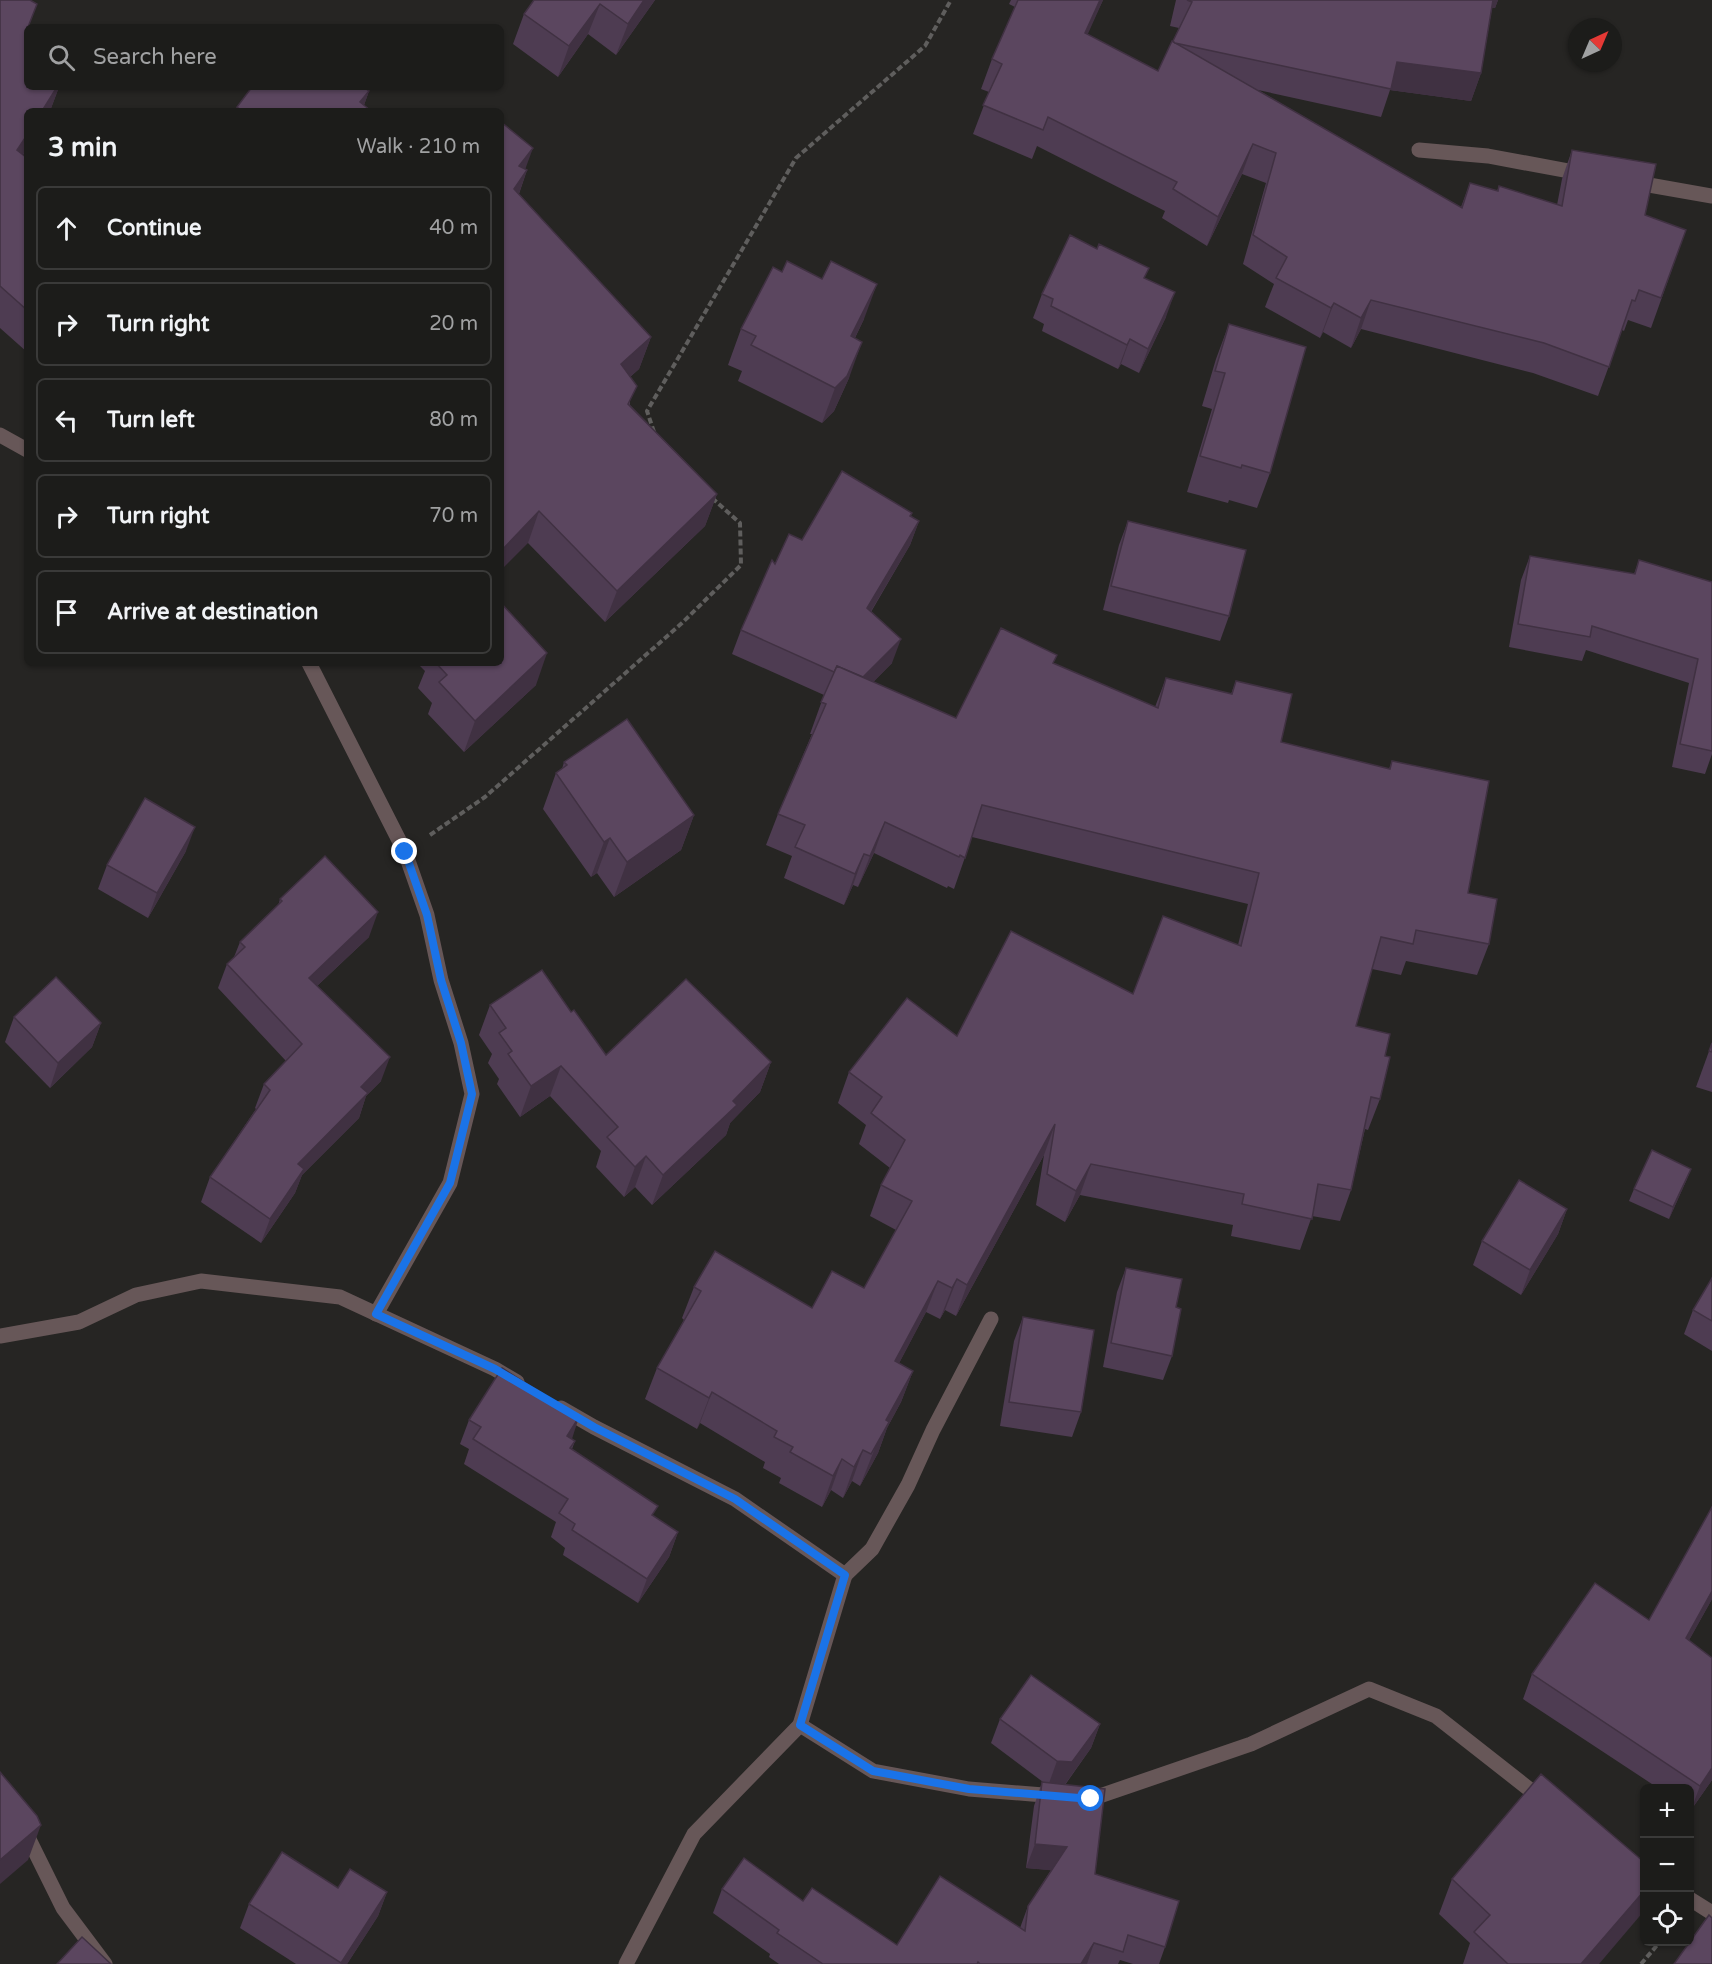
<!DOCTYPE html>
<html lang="en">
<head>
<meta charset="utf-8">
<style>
  body { margin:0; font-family:"Varela Round",sans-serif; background:#292927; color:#f1f3f6 }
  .controls { position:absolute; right:18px; bottom:18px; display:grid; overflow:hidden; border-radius:9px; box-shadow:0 2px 4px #0004 }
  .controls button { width:54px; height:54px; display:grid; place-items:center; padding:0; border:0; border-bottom:2px solid #3a3a39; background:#1c1c1a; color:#f1f3f6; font:30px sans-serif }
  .compass { position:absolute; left:1568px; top:18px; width:54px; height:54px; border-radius:50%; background:#1c1c1a; box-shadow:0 2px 4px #0004; rotate:44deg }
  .stop { position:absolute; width:18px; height:18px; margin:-14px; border:4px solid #1a73e8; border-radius:50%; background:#fff }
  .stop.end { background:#1a73e8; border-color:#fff; box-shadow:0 2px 6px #0008 }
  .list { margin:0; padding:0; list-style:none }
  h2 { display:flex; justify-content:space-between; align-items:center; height:78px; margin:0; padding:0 24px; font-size:26px }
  h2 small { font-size:20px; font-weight:400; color:#a0a1a2 }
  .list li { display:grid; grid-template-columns:39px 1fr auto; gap:18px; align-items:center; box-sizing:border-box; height:84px; margin:0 12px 12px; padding:0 12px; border:2px solid #3a3a39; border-radius:9px }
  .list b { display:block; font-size:22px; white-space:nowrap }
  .list em { font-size:20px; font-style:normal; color:#a0a1a2 }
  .icon { flex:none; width:33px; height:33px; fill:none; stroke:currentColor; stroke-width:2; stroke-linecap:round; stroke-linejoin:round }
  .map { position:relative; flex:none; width:1712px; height:1964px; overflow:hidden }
  .search { position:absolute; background:#1c1c1a; box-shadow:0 2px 4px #0004; left:24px; top:24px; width:480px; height:66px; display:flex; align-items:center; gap:15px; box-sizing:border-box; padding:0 21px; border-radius:9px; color:#a0a1a2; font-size:22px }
  .panel { position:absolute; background:#1c1c1a; box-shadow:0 2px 4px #0004; left:24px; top:108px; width:480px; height:558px; border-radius:9px }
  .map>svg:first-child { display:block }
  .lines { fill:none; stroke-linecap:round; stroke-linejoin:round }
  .path { stroke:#5f5e5d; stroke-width:4; stroke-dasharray:6 3; stroke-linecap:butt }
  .minor { stroke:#675758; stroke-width:15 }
  .wall { fill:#4e3c52 }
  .shaded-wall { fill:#403142 }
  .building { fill:#5b465f; stroke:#403142; stroke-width:1.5 }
  .route { stroke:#1a73e8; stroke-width:8 }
</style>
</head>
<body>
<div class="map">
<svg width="1712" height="1964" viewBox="0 0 1712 1964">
  <rect width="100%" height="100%" fill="#262523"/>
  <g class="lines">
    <!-- path -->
    <g class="path">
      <polyline points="654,432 647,411 796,158 925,46 951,0"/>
      <polyline points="430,835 485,797 682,623 741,565 740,523 711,497"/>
      <polyline points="1641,1964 1659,1943"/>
    </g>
    <!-- minor -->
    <g class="minor">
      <polyline points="1419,150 1488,156 1585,174"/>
      <polyline points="1632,182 1712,196"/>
      <polyline points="0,435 27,450"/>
      <polyline points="309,663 405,852 427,915 441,980 461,1043 472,1094 450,1183 376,1314"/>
      <polyline points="0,1336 79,1322 136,1295 201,1281 340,1297 495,1369 517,1382"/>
      <polyline points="561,1408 594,1427 735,1499 845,1575 800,1725"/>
      <polyline points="845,1575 872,1549 908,1485 933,1430 991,1319"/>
      <polyline points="1086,1799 1091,1799 1251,1744 1369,1689 1436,1716 1543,1800"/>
      <polyline points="0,1803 14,1809 63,1908 105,1964"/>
      <polyline points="1690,1899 1712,1913"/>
      <polyline points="626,1964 694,1834 800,1725 873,1771 969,1789 1056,1796"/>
    </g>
  </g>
  <!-- wall -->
  <g class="wall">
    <polygon points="0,0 27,27 26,35 27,87 59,87 50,111 27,111 27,148 23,155 27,158 27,352 0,328"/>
    <polygon points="534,0 655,0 616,55 588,34 558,77 513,44 524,14"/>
    <polygon points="1011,0 1103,0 1087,34 1158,71 1179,28 1170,26 1176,0 1498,0 1495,8 1492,8 1481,73 1471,101 1390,90 1381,117 1258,90 1461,207 1470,183 1497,191 1499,186 1557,205 1562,179 1572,150 1645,215 1686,230 1651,328 1628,320 1624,331 1622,330 1598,396 1533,373 1361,329 1351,348 1323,332 1320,338 1265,307 1274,284 1243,264 1266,183 1242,174 1207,246 1162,218 1165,211 1037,146 1032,159 973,134 989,92 981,89 992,59 1015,7 1009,4"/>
    <polygon points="369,91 364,105 371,111 235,111 237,107"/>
    <polygon points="501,122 525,169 527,170 519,194 651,337 639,369 630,377 630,405 717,494 705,526 605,622 528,543"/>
    <polygon points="1146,278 1166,317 1139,373 1121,364 1118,369 1042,331 1044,324 1033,318 1042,294"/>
    <polygon points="864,319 855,338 849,378 834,411 822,423 738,381 742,371 728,365 741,329"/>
    <polygon points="1229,324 1270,473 1257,508 1229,500 1228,503 1187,492 1212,409 1202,406 1216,359"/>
    <polygon points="912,513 911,516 919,521 910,545 871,612 892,663 873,682 956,718 1054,664 1155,707 1166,678 1231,694 1236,681 1281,742 1389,769 1392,761 1468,893 1489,944 1477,975 1406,961 1401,975 1372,969 1356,1026 1385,1056 1380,1099 1368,1130 1365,1129 1351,1190 1340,1221 1312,1216 1300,1250 1231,1236 1233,1225 1080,1195 1065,1222 1036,1205 1044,1155 956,1316 945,1310 940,1319 926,1312 899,1363 913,1371 901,1402 887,1428 878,1453 860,1486 852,1481 843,1498 831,1490 822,1507 779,1483 781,1478 763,1468 765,1462 700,1423 697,1429 645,1399 657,1368 684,1320 682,1318 694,1287 812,1308 864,1288 896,1230 870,1216 881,1185 890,1168 859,1144 866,1125 838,1103 849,1072 957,1036 1133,994 1238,945 1248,904 972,837 954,889 948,886 947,888 874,853 858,887 853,885 844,905 784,878 792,856 766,845 778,814 812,734 810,734 824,695 732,654 741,630 775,564 802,540"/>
    <polygon points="1128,521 1229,616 1220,641 1103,610 1119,545"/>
    <polygon points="1530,556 1634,574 1639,560 1712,582 1712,754 1705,774 1672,767 1689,683 1586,650 1582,661 1509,647 1521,580"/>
    <polygon points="417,663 501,663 536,685 464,752 428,714 432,703 418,688 425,671"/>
    <polygon points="564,762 694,815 681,850 614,897 597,873 591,877 543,809 556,773 562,769"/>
    <polygon points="186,851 148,918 98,889 107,865"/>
    <polygon points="280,899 369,937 317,986 381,1081 366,1096 359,1118 302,1175 295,1193 261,1243 201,1202 210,1177 256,1109 255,1108 264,1084 286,1061 218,988 227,964 234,957 240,942 278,906"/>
    <polygon points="490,1005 571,1012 606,1055 771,1062 760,1092 730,1123 726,1135 652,1205 635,1187 624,1197 596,1167 601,1151 550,1096 520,1117 497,1084 499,1079 488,1063 492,1054 479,1035"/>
    <polygon points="14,1017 101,1023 92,1047 50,1088 5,1042"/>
    <polygon points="1712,1043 1712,1092 1696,1087"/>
    <polygon points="1691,1169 1686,1181 1669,1219 1629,1201 1634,1189"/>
    <polygon points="1567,1209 1558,1234 1521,1295 1473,1265 1482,1241"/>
    <polygon points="1126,1268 1176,1307 1172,1356 1163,1380 1103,1367 1117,1292"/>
    <polygon points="1712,1278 1712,1351 1684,1334 1693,1310"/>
    <polygon points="1023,1317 1081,1412 1072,1437 1000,1426 1014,1341"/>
    <polygon points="469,1420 572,1439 575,1441 572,1449 654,1517 678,1532 669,1557 638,1603 563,1555 565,1548 551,1537 556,1522 464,1464 469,1449 460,1444"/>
    <polygon points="1712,1599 1689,1640 1712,1780 1691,1810 1689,1810 1689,1788 1658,1788 1523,1699 1532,1674 1649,1620"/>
    <polygon points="1000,1719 1100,1724 1091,1748 1065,1785 1095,1874 1165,1947 1159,1964 1133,1964 1120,1960 1118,1964 779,1964 769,1957 770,1954 713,1913 722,1889 803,1901 897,1945 1020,1928 1028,1906 1051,1870 1026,1868 1034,1806 1042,1782 1043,1782 991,1743"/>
    <polygon points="1452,1879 1599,1964 1463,1964 1470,1943 1439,1914"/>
    <polygon points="338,1888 387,1892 378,1916 347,1964 296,1964 240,1928 249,1904"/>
  </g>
  <!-- shaded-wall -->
  <g class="shaded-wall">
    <polygon points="644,0 655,0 616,55 628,24"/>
    <polygon points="1100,0 1103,0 1075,63 1085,33"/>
    <polygon points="1490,0 1498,0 1495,8 1487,8"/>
    <polygon points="600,4 588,34 558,77 569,46"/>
    <polygon points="1397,62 1481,73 1471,101 1390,90"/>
    <polygon points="57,87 59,87 50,111 42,111"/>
    <polygon points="369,91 362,111 360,102"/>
    <polygon points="27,135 27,148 6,181 17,150"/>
    <polygon points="1253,144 1242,174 1207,246 1218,217"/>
    <polygon points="533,148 522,178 527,170 516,202 503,221 519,166"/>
    <polygon points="877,284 864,319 838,372 851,336"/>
    <polygon points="1175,292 1166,317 1139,373 1148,349"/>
    <polygon points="1371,300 1361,329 1351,348 1361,318"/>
    <polygon points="1334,303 1323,332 1320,338 1331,308"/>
    <polygon points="651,337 639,369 609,395 621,364"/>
    <polygon points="1130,339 1121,364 1118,369 1127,345"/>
    <polygon points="862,342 849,378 834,411 822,423 835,388"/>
    <polygon points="717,494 705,526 605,622 617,591"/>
    <polygon points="539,511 528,543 501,570 501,551"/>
    <polygon points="919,521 910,545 858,633 867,608"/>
    <polygon points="901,639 892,663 849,707 858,683"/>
    <polygon points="547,653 536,685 464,752 475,721"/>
    <polygon points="694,815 681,850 614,897 627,862"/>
    <polygon points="885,822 874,853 858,887 870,856"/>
    <polygon points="195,827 186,851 148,918 157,893"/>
    <polygon points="610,838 597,873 591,877 604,842"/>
    <polygon points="864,854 853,885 844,905 855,874"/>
    <polygon points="378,912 369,937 300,1002 309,978"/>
    <polygon points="101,1023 92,1047 50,1088 58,1063"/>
    <polygon points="390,1057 381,1081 366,1096 359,1118 302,1175 295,1193 261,1243 270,1219 298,1164 361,1087"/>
    <polygon points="771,1062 760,1092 730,1123 726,1135 652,1205 663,1175"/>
    <polygon points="561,1066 550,1096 520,1117 531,1086"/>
    <polygon points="1055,1124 1044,1155 956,1316 967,1285"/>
    <polygon points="646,1156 635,1187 624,1197 635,1167"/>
    <polygon points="1091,1164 1080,1195 1065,1222 1076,1191"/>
    <polygon points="1691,1169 1686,1181 1669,1219 1673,1207"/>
    <polygon points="1567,1209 1558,1234 1521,1295 1530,1270"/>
    <polygon points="957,1279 945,1310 940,1319 952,1288"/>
    <polygon points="938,1281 926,1312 884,1392 895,1361"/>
    <polygon points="913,1371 901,1402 887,1428 878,1453 860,1486 886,1420"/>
    <polygon points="712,1392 700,1423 697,1429 709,1398"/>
    <polygon points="579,1417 571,1442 567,1436"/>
    <polygon points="863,1450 852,1481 843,1498 854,1467"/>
    <polygon points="842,1459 831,1490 822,1507 833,1476"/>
    <polygon points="678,1532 669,1557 638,1603 647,1579"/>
    <polygon points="1712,1591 1712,1599 1677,1662 1686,1638"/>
    <polygon points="1100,1724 1091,1748 1063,1787 1048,1786 1057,1761"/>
    <polygon points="1712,1768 1712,1780 1691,1810 1700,1786"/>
    <polygon points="41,1825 28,1860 0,1884 0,1860"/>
    <polygon points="1035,1844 1067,1847 1058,1871 1026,1868"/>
    <polygon points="1644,1891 1644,1911 1599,1964 1581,1964"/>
    <polygon points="387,1892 378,1916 347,1964 341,1964"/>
    <polygon points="1094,1943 1087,1964 1081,1964"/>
  </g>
  <!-- building -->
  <g class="building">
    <polygon points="0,0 30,0 37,4 28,27 27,27 25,35 27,36 27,87 57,87 42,111 27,111 27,135 17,150 27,158 27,310 0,286"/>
    <polygon points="534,0 644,0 628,24 600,4 569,46 524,14"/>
    <polygon points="1018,0 1100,0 1085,33 1158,71 1172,41 1462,208 1470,183 1498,191 1499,186 1562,206 1572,150 1656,164 1645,215 1686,230 1661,298 1639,290 1635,301 1632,300 1609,367 1544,343 1371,300 1361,318 1334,303 1331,308 1276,278 1287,257 1253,235 1276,153 1253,144 1218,217 1173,189 1177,182 1048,117 1043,130 983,105 1002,64 992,59"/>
    <polygon points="1187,0 1493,0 1481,73 1397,62 1391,89 1175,43 1173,41 1192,2"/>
    <polygon points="252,87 363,87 369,91 360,102 371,111 242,111 237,107"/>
    <polygon points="501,122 533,148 519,166 527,170 514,189 651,337 621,364 637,386 628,404 717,494 617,591 539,511 501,551"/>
    <polygon points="1070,235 1097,249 1099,244 1149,268 1144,278 1175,292 1148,349 1130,339 1127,345 1051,306 1053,299 1042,294"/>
    <polygon points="787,261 822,279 831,261 877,284 851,336 862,342 847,376 835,388 751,345 756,336 741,329 773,267 782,272"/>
    <polygon points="1229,324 1306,347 1270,473 1242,465 1241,468 1200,456 1225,373 1215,371"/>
    <polygon points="842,471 912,513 910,516 919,521 867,608 901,639 863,677 837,666 834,672 741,630 772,560 775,564 789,534 802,540"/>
    <polygon points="1128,521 1246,550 1229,616 1111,586"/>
    <polygon points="1530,556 1635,574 1639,560 1712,582 1712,751 1680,744 1698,659 1592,626 1590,637 1518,624"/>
    <polygon points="501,603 547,653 475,721 439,682 447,675 436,663 501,663"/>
    <polygon points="1001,628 1057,655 1053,663 1158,708 1166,678 1232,694 1236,681 1292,694 1281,742 1390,769 1392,761 1489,781 1468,893 1497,899 1489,944 1416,930 1413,944 1381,937 1356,1026 1390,1034 1385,1056 1390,1057 1380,1099 1371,1097 1351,1190 1318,1184 1312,1219 1242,1204 1244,1194 1091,1164 1076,1191 1047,1174 1055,1124 967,1285 957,1279 952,1288 938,1281 895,1361 913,1371 886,1420 889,1422 871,1454 863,1450 854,1467 842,1459 833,1476 790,1452 793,1447 774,1437 777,1431 712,1392 709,1398 657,1368 701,1291 694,1287 715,1251 812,1308 832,1271 864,1288 912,1201 881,1185 905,1140 871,1113 882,1097 849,1072 907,998 957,1036 1011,931 1133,994 1163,916 1241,946 1259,873 982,805 965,858 960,855 959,857 885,822 870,856 864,854 855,874 795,847 805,825 778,814 826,704 821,702 837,666 956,718"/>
    <polygon points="627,719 694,815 627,862 610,838 604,842 556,773 567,765 564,762"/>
    <polygon points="145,798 195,827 157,893 107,865"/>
    <polygon points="325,856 378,912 309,978 390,1057 361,1087 368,1093 298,1164 304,1169 270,1219 210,1177 270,1090 264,1084 302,1044 227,964 245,947 240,942 282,901 280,899"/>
    <polygon points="542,970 571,1012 574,1010 606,1055 686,979 771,1062 733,1101 737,1105 663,1175 646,1156 635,1167 607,1137 618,1127 561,1066 531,1086 508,1054 512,1051 499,1033 506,1028 490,1005"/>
    <polygon points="56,977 101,1023 58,1063 14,1017"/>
    <polygon points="1712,1043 1712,1052 1709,1051"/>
    <polygon points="1652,1150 1691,1169 1673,1207 1634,1189"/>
    <polygon points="1519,1180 1567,1209 1530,1270 1482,1241"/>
    <polygon points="1126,1268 1182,1279 1176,1307 1181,1309 1172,1356 1111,1343"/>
    <polygon points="1712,1278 1712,1321 1693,1310"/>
    <polygon points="1023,1317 1094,1330 1081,1412 1009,1402"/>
    <polygon points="502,1368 579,1417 567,1436 575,1441 570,1448 658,1506 652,1515 678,1532 647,1579 572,1530 575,1524 559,1513 568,1499 473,1439 481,1427 469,1420"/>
    <polygon points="1712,1507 1712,1591 1686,1638 1712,1658 1712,1768 1700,1786 1532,1674 1595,1583 1649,1620"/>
    <polygon points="1031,1675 1100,1724 1072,1762 1057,1761 1000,1719"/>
    <polygon points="0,1772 37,1816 41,1825 0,1860"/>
    <polygon points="1541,1774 1644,1862 1644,1891 1581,1964 1508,1964 1474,1932 1490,1915 1452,1879"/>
    <polygon points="1042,1782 1105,1789 1095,1874 1179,1901 1165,1947 1128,1935 1123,1952 1094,1943 1081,1964 980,1964 978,1962 977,1964 823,1964 777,1933 779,1930 722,1889 744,1858 803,1901 812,1888 897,1945 940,1876 1025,1931 1028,1906 1067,1847 1035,1844"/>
    <polygon points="282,1852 338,1888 350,1869 387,1892 341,1963 249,1904"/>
    <polygon points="1709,1915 1712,1918 1712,1964 1674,1964"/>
    <polygon points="82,1937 111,1964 57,1964"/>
  </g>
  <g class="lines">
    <!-- route -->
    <polyline class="route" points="405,852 427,915 441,980 461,1043 472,1094 450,1183 376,1314 495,1369 594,1427 735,1499 845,1575 800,1725 873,1771 969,1789 1091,1799"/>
  </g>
</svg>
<div class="controls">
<button>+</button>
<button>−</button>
<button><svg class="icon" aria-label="locate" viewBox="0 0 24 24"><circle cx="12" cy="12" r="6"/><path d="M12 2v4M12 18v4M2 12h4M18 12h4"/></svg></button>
</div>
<svg class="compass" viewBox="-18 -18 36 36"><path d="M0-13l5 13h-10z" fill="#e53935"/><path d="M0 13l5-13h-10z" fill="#a0a1a2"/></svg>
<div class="stop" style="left:1091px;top:1799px"></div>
<div class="stop end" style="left:405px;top:852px"></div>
<div class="search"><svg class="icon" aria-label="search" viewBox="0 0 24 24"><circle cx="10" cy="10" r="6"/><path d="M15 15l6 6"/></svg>Search here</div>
<section class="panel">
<h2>3 min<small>Walk · 210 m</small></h2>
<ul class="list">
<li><svg class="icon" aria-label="ahead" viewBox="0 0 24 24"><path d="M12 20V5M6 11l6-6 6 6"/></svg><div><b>Continue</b></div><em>40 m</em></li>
<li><svg class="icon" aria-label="right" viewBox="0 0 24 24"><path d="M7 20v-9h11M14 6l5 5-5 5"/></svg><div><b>Turn right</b></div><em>20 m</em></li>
<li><svg class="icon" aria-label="left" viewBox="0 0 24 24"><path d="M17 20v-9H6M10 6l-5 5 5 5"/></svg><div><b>Turn left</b></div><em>80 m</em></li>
<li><svg class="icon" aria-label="right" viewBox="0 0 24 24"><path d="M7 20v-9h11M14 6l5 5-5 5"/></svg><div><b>Turn right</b></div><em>70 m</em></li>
<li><svg class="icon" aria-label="arrive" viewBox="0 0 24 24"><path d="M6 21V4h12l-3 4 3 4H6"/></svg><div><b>Arrive at destination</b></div></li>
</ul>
</section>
</div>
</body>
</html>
